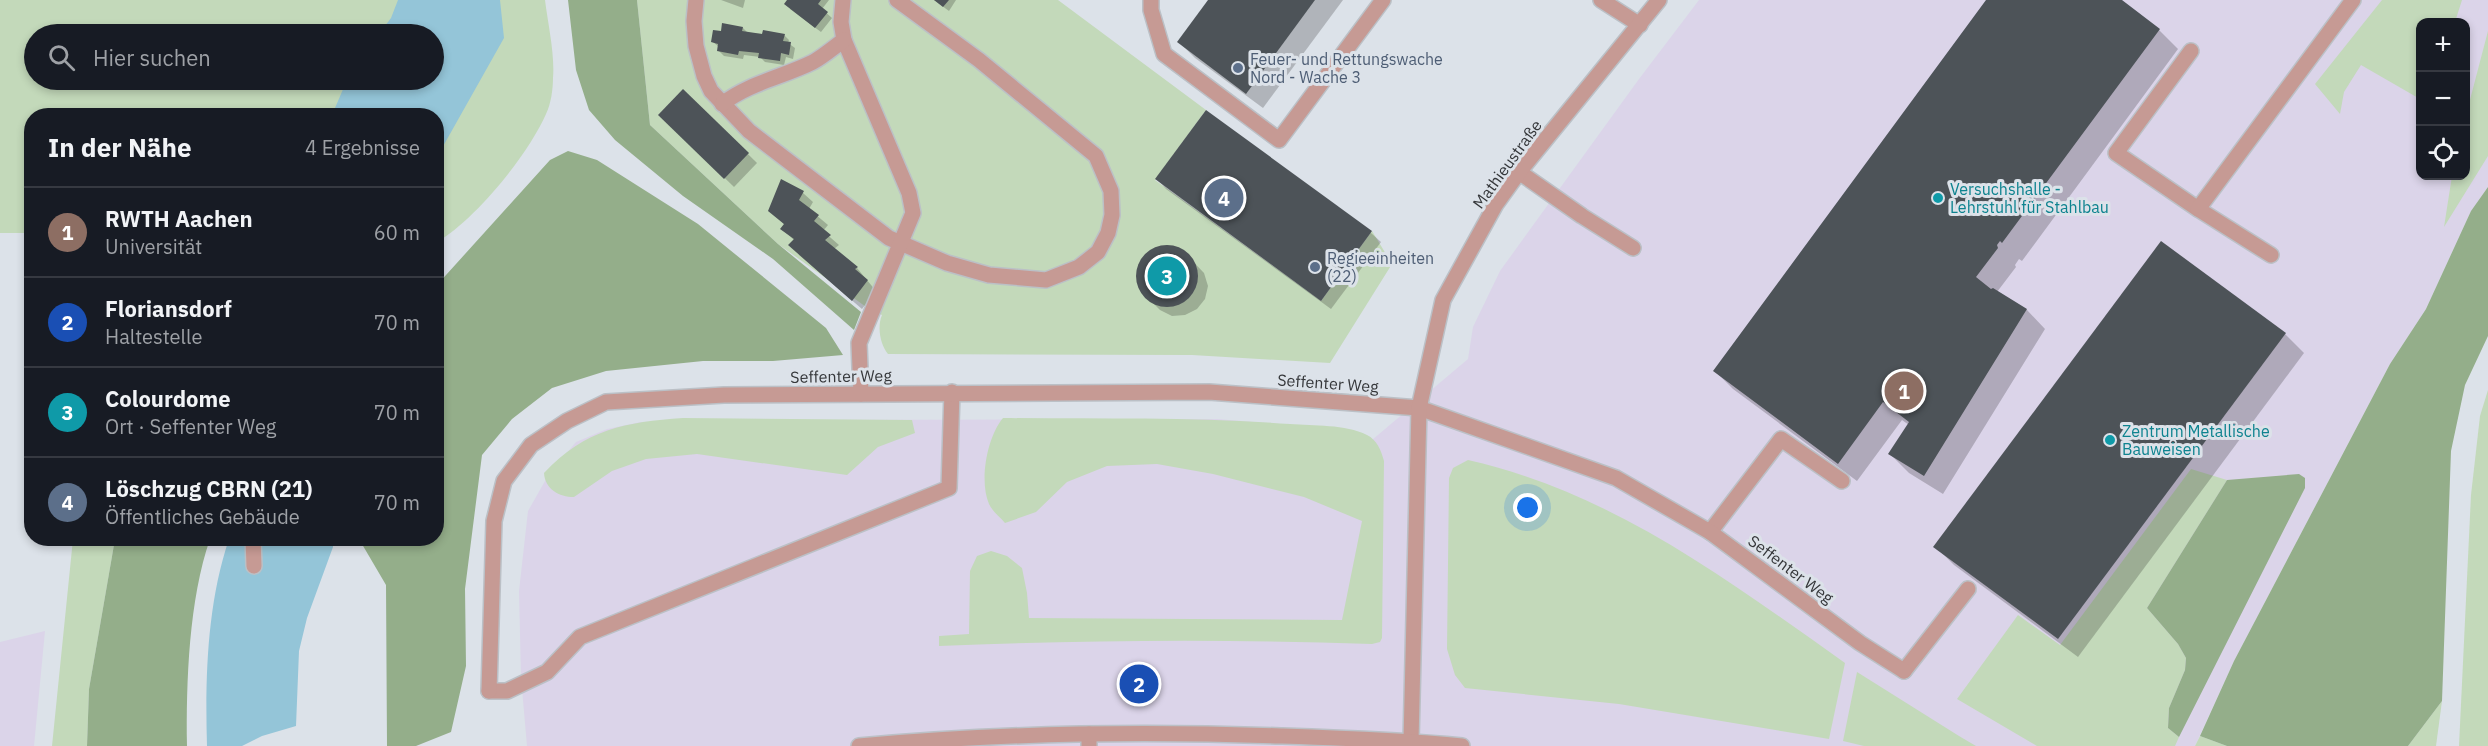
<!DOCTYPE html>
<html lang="de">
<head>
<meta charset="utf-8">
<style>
  body { margin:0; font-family:"IBM Plex Sans",sans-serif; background:#242831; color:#f1f3f6 }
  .controls { position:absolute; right:18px; top:18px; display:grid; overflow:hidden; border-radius:12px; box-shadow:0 3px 9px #0003 }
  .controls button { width:54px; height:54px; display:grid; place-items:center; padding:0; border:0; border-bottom:2px solid #363941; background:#171b24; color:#f1f3f6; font:30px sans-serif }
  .you { position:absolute; left:1528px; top:508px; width:21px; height:21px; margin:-15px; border:4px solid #fff; border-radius:50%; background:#1a73e8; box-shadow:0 0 0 9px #1a73e833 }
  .badge { display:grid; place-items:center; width:39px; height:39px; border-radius:50%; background:#c59acb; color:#fff; font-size:20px; font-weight:700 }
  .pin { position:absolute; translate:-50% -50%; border:3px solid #fff; box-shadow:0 2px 6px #0006 }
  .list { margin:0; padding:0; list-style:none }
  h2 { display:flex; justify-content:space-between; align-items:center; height:78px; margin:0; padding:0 24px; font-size:26px }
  h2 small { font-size:20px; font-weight:400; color:#9ea1a6 }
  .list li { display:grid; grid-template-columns:39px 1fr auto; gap:18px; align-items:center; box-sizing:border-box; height:90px; padding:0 24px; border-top:2px solid #363941 }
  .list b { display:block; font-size:22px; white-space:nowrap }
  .list p { margin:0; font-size:20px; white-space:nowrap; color:#9ea1a6 }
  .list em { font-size:20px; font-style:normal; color:#9ea1a6 }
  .icon { flex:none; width:33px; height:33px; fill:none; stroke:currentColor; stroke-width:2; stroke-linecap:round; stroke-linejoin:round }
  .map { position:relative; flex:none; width:2488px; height:746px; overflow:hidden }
  .search { position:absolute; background:#171b24; box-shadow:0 3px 9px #0003; left:24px; top:24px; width:420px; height:66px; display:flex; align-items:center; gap:15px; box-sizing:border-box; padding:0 21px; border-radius:33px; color:#9ea1a6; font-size:22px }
  .panel { position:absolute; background:#171b24; box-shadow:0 3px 9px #0003; left:24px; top:108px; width:420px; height:438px; border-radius:24px }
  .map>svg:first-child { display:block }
  .education { fill:#dbd4e9; fill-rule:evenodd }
  .green { fill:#c3d9ba; fill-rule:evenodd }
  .forest { fill:#94ae8a }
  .water { fill:#94c5d8 }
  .shadow { fill:#0003 }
  .building { fill:#4d5358 }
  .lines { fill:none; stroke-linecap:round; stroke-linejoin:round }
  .service-casing { stroke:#bbc0c6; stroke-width:18 }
  .minor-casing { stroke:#bbc0c6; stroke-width:18 }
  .tertiary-casing { stroke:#bbc0c6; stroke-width:18 }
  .service { stroke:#c69a94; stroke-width:15 }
  .minor { stroke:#c69a94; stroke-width:15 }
  .tertiary { stroke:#c69a94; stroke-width:15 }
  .service-dot { fill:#5c6f8a; stroke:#dce2e9; stroke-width:2 }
  .culture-dot { fill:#0f9aa8; stroke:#dce2e9; stroke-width:2 }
  .labels { text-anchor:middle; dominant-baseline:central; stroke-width:6; stroke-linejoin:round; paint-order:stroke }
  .service-label { font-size:16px; fill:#4e5e75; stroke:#dce2e9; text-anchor:start }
  .street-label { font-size:16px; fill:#35373a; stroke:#dce2e9 }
  .culture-label { font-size:16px; fill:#0d838f; stroke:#dce2e9; text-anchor:start }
</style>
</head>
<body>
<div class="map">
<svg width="2488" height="746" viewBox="0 0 2488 746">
  <rect width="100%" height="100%" fill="#dce2e9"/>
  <!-- education -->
  <g class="education">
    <path d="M1699,0h789v187l-17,24 -45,98 -36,55 -156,297 -39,85h-1668l-6,-69 -2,-86 9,-80 21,-37 27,-32 31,-13 34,-7 165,-2 411,-1 135,11 20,10 96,-81 5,-32 27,-56 139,-192zM2420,22h46v154h-46z"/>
    <polygon points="45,631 34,746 0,746 0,642"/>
  </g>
  <!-- green -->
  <g class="green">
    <path d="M0,0h545c3,24 10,55 8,78 0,11 -2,26 -7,36 -18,41 -71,106 -109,128l-1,-126h-404l-1,117h-31zM34,34h400v46h-400z"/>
    <path d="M637,0h421l148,110 -51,70 166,121 51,-70 20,33 -62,99 -138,-8 -304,-1c-8,-10 -11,-27 -6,-39l-13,-6 -91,-65 -128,-119z"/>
    <polygon points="2382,0 2462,0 2455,22 2420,22 2420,99 2361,65 2344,92 2340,114 2315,84"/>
    <polygon points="2488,31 2488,156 2444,227 2452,176 2466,176 2466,115"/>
    <polygon points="2488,390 2488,746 2459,746 2471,495 2480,416"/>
    <path d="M683,418l229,2 3,13 -37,14 -31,28 -150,-21 -51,5 -34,12 -38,26c-15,0 -29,-8 -30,-24 41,-44 82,-51 139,-55z"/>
    <path d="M1003,418c96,1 192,-1 287,6 24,2 55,0 77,11 10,5 14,15 17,26l-2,177 -2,4 -8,2c-145,-5 -288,-4 -433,2v-10l30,-2 1,-63 7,-15 14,-5 16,5 15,12 5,25 2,25 313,2 20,-99 -58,-24 -91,-23 -56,-10 -50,2 -40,16 -31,30 -31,11c-5,-6 -13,-12 -16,-19 -10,-23 -2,-67 14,-86z"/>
    <path d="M1468,460c145,33 258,119 377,203l-16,76 -210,-35 -154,-16 -10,-13 -8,-26 2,-171 4,-10z"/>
    <polygon points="2191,469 2227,480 2147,608 2178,644 2186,658 2185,670 2169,708 2168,728 2179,737 2175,746 2037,746 1957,699 2018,615 2060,645"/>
    <polygon points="73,539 115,539 89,689 87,746 52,746"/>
    <polygon points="1857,672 1959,736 1976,746 1864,746 1843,741"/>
    <polygon points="2442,701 2436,746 2408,746"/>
    <polygon points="2200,736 2227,746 2195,746"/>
  </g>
  <!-- forest -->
  <g class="forest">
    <polygon points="568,0 637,0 650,125 778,244 861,312 854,330 773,259 683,196 615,140 589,110 576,70"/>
    <polygon points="568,151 597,160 698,224 826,328 843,355 773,361 703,361 606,371 552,388 512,419 482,455 465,589 466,666 451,732 416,746 387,746 386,585 359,539 436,538 437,285 550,160"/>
    <polygon points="2488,187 2488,336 2465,385 2451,451 2442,701 2408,746 2227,746 2200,736 2234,661 2390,364 2426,309 2471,211"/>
    <polygon points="2299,474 2305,478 2305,488 2179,737 2168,728 2169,708 2185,670 2186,658 2178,644 2147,608 2227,480"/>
    <path d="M115,539h95c-21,60 -24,143 -23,207h-100l2,-57z"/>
  </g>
  <!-- water -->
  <g class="water">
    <polygon points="398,0 500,0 504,38 437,157 436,116 332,115 347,80 434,80 434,34 379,34 391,18"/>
    <path d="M229,539h104v8l-26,71 -8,33 -3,75 -34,10 -20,10h-35c-2,-68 0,-142 22,-207z"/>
  </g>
  <!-- shadow -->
  <g class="shadow">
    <polygon points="721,0 745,0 743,8"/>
    <polygon points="789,0 829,0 822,9 832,18 821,32 790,9"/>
    <polygon points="934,0 956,0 949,11"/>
    <polygon points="1210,0 1343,0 1263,108 1195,58 1179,42"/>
    <polygon points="1989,0 2120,0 2159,30 2178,49 2022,261 2019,259 2015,265 2016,267 1997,292 2027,310 2045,329 1943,494 1909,473 1890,454 1909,425 1902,420 1857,481 1733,389 1715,371"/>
    <polygon points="743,28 748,33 784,35 789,40 788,43 795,48 793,59 786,57 784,65 765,62 760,57 744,55 743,59 724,56 719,51 719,47 713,42 722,33"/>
    <polygon points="684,91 757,163 734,187 660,115"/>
    <polygon points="1206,112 1371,233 1381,242 1331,309 1166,189 1157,179"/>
    <polygon points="781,181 803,193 813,202 809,209 828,225 823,231 839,245 834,249 857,268 876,291 862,309 799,255 795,241 782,229 785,225 770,211"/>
    <polygon points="1159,247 1172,247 1184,252 1204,273 1208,286 1205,299 1197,309 1185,315 1172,316 1160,310 1140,290 1137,277 1139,264 1147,254"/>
    <polygon points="2285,334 2304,353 2078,657 1954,565 1935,546"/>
  </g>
  <!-- building -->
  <g class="building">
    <polygon points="787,0 821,0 818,4 828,12 815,28 784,4"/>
    <polygon points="934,0 949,0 943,7"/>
    <polygon points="1208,0 1315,0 1246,94 1177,42"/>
    <polygon points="1986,0 2122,0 2160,29 2002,243 2000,241 1997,245 1998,248 1976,277 1991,289 1993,288 2027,309 1924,476 1888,454 1909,422 1883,402 1838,464 1713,371"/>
    <polygon points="722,23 743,27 742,31 762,34 763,30 785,34 783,41 791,42 789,55 781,53 780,61 758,58 759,53 739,51 738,55 717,51 718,44 711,42 713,30 721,31"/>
    <polygon points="683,89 749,153 724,179 658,115"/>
    <polygon points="1206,110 1372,231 1321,301 1155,179"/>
    <polygon points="781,179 804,191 799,200 819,215 814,221 831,235 825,240 858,267 855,269 868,280 852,301 788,245 794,239 780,229 784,224 768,211"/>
    <polygon points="2161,241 2286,333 2058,639 1933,547"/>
    <circle cx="1167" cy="276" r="31"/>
  </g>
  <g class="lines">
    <!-- service casing -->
    <g class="service-casing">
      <g id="service">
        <polyline points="696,0 694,21 696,46 704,76 711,91 749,131 889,238 947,263 989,275 1046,280 1079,267 1098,252 1108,233 1112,215 1111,191 1096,156 979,60 897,0"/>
        <polyline points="843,0 841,22 844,40 909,193 913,213 859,343 861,394"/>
        <polyline points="1151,0 1151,10 1164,54 1279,140 1383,0"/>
        <polyline points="1601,0 1640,25"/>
        <polyline points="2191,51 2116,153 2198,209"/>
        <path d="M722,104c27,-21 61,-27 91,-42 11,-6 21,-15 31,-22"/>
        <polyline points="1519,172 1582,216 1633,248"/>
        <polyline points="2271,255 2198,209 2353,0"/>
        <polyline points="1710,532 1781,439 1842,481"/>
        <polyline points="253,538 254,566"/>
        <polyline points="1904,671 1968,589"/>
        <polyline points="489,691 507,691 547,672 580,637 949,488 952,392"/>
        <polyline points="1089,734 1089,746"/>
      </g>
    </g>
    <!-- minor casing -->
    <g class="minor-casing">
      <g id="minor">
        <polyline points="489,691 494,521 504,481 531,445 567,421 606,402 724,395 1209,392 1419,408 1616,478 1710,532 1860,643 1904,671"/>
        <polyline points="1411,741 1419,408 1443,300 1496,204 1519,172 1659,0"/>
      </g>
    </g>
    <!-- tertiary casing -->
    <g class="tertiary-casing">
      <path id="tertiary" d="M859,746c141,-13 281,-15 422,-10 60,2 121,4 181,10"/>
    </g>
    <!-- service -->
    <use href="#service" class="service"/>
    <!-- minor -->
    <use href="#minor" class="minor"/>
    <!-- tertiary -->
    <use href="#tertiary" class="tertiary"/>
  </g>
  <!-- markers -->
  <g class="service-dot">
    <circle cx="1238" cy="68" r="6"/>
    <circle cx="1315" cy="267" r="6"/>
  </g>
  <g class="culture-dot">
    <circle cx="1938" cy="198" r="6"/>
    <circle cx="2110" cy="440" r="6"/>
  </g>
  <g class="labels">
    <!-- service labels -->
    <g class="service-label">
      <text x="1250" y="59">Feuer- und Rettungswache<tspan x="1250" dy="18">Nord - Wache 3</tspan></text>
      <text x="1327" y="258">Regieeinheiten<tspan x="1327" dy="18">(22)</tspan></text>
    </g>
    <!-- street labels -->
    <g class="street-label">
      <text transform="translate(1507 164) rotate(-54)">Mathieustraße</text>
      <text transform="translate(841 376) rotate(-1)">Seffenter Weg</text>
      <text transform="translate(1328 383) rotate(4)">Seffenter Weg</text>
      <text transform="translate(1791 569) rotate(37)">Seffenter Weg</text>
    </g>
    <!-- culture labels -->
    <g class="culture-label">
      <text x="1950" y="189">Versuchshalle -<tspan x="1950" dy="18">Lehrstuhl für Stahlbau</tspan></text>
      <text x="2122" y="431">Zentrum Metallische<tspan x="2122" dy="18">Bauweisen</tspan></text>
    </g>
  </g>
</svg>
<div class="controls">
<button>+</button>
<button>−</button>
<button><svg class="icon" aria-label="locate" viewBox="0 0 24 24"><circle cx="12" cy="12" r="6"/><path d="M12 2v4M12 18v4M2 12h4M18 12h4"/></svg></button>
</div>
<div class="you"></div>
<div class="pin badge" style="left:1904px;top:391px;background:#8d6e63">1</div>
<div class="pin badge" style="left:1139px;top:684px;background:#1a4fb4">2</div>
<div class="pin badge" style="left:1167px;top:276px;background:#0f9aa8">3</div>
<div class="pin badge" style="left:1224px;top:198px;background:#5c6f8a">4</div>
<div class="search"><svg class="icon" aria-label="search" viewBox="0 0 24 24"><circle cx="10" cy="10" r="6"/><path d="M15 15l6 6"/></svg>Hier suchen</div>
<section class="panel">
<h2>In der Nähe<small>4 Ergebnisse</small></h2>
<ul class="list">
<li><span class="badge" style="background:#8d6e63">1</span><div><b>RWTH Aachen</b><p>Universität</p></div><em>60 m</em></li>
<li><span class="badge" style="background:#1a4fb4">2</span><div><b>Floriansdorf</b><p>Haltestelle</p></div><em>70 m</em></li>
<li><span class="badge" style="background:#0f9aa8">3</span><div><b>Colourdome</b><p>Ort · Seffenter Weg</p></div><em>70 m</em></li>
<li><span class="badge" style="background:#5c6f8a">4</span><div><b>Löschzug CBRN (21)</b><p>Öffentliches Gebäude</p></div><em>70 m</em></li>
</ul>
</section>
</div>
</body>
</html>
